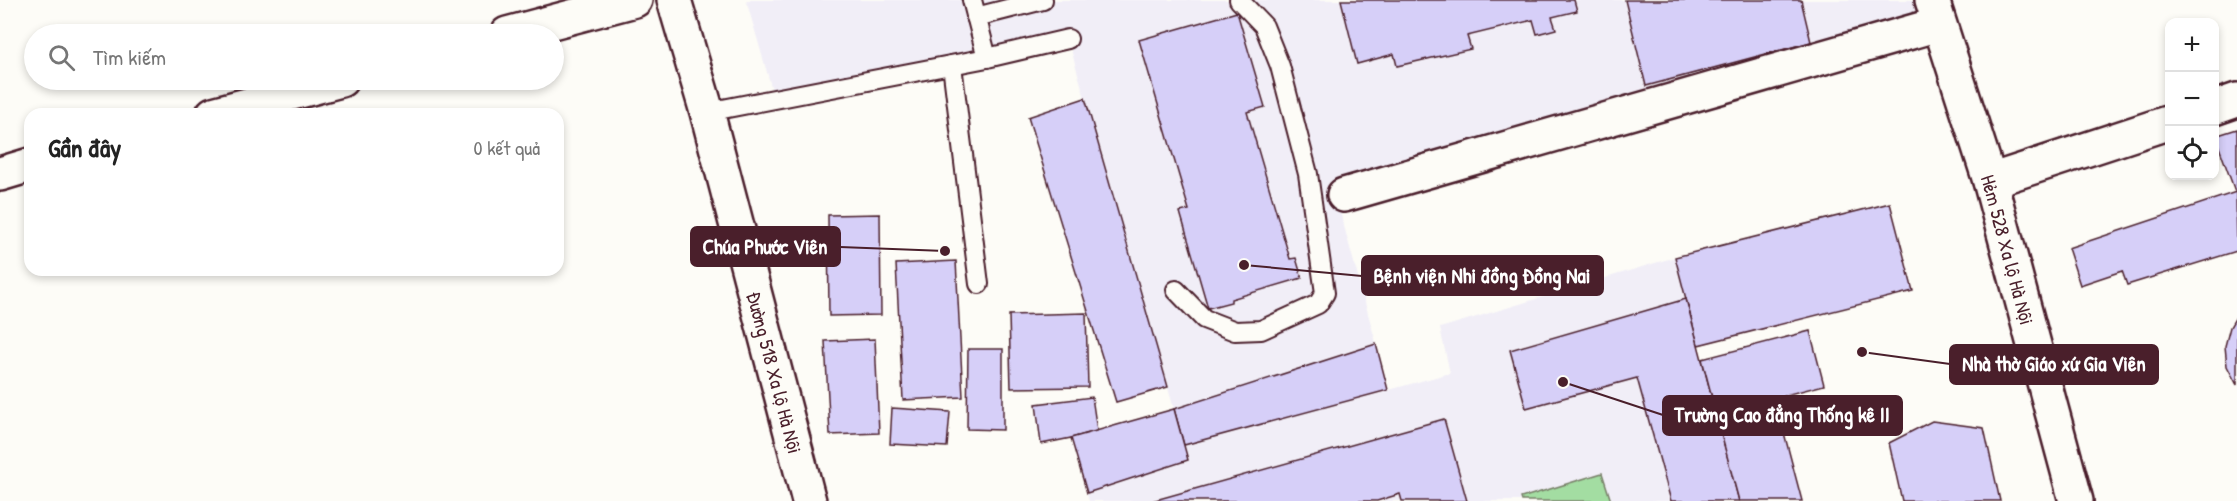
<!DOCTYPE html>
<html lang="vi">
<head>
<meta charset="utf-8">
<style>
  body { margin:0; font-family:"Patrick Hand",sans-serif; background:#f6f6f6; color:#222 }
  .controls { position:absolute; right:18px; top:18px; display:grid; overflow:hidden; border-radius:12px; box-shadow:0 3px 9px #0003 }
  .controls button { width:54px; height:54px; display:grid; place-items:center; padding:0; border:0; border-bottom:2px solid #e0e0e0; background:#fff; color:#222; font:30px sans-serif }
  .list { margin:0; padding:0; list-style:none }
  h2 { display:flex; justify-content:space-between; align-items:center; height:78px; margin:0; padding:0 24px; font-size:26px }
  h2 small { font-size:20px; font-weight:400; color:#767676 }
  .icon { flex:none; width:33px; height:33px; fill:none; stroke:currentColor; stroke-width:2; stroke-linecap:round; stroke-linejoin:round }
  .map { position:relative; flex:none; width:2237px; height:501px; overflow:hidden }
  .search { position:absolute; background:#fff; box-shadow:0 3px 9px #0003; left:24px; top:24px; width:540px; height:66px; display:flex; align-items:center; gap:15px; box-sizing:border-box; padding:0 21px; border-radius:33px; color:#767676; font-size:22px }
  .panel { position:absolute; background:#fff; box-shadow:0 3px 9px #0003; left:24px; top:108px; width:540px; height:168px; border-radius:18px }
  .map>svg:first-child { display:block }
  .built { fill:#f1eef7 }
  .green { fill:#a3dda2; stroke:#767e66; stroke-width:1.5 }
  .building { fill:#d6cff8; stroke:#4a1f2b; stroke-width:1.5 }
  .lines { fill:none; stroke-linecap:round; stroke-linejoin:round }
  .lane-casing { stroke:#4a1f2b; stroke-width:22 }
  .street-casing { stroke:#4a1f2b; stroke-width:38 }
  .secondary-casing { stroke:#4a1f2b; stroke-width:38 }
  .lane { stroke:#fdfcf7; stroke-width:18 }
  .street { stroke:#fdfcf7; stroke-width:33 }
  .secondary { stroke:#fdfcf7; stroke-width:33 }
  .labels { text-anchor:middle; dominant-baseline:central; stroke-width:5; stroke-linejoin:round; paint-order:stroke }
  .street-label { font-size:20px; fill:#4a1f2b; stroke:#fdfcf7 }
  .leader { fill:none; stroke:#4a1f2b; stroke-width:2 }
  .callout-dot { fill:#4a1f2b; stroke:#fdfcf7; stroke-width:2 }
  .callout { fill:#4a1f2b; stroke:#4a1f2b; stroke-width:2 }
  .callout-label { font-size:21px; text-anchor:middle; font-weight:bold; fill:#fff }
</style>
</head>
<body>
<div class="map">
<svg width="2237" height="501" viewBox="0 0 2237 501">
  <rect width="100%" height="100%" fill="#fdfcf7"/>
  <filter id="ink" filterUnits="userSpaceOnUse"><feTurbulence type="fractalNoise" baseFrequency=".0167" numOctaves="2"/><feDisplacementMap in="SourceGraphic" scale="12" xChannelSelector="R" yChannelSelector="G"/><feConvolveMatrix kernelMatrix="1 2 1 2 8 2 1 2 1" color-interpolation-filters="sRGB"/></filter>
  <g filter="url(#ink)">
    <!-- built -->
    <polygon class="built" points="746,0 1920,0 1926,20 1333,186 1389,390 1450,373 1440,328 1675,257 1739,501 1089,501 1071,438 1174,409 1066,32 773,93"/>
    <!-- green -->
    <polygon class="green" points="1602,473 1611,501 1522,501 1521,498"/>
    <!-- building -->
    <g class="building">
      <polygon points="1341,0 1574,0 1577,11 1552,17 1556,29 1537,34 1533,20 1467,36 1471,49 1397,66 1394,54 1357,64"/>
      <polygon points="1625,0 1801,0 1811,42 1646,86"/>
      <polygon points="1237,12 1265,107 1247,112 1290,259 1296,258 1302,278 1231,299 1231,302 1208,308 1180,212 1189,210 1139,40"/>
      <polygon points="1085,98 1168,387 1116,402 1028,117"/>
      <polygon points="2237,129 2237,197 2215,136"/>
      <polygon points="2236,192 2237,251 2127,285 2122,271 2080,285 2068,248"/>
      <polygon points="1890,203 1913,291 1698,345 1675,257"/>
      <polygon points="880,214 881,315 829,316 828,215"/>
      <polygon points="956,261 963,397 903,400 896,264"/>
      <polygon points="1686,299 1716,413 1739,501 1671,501 1637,378 1526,408 1510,350"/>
      <polygon points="1086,313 1088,387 1011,388 1009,315"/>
      <polygon points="2237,315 2237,385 2227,366 2225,346 2230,327"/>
      <polygon points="1810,331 1824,385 1716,413 1702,359"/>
      <polygon points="875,339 879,433 830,435 825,341"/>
      <polygon points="1376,344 1388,390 1184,445 1174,409"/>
      <polygon points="968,349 1003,349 1003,430 967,429"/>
      <polygon points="1092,397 1097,431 1071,438 1041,444 1036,404"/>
      <polygon points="892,408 950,412 947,447 890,444"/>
      <polygon points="1174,409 1188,460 1087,493 1071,438"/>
      <polygon points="1778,410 1802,501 1739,501 1719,426"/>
      <polygon points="1444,419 1467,501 1402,501 1400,494 1377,501 1152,501"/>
      <polygon points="1932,421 1984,428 2000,501 1902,501 1889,443"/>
    </g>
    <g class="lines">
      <!-- lane casing -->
      <g class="lane-casing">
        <g id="lane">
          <polyline points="972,0 987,58"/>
          <polyline points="976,17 1043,0"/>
          <polyline points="952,65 979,284"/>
          <polyline points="707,112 987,58 1068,39"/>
          <polyline points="1176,290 1204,319 1235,331 1261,330 1318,304 1325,293 1308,174 1280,66 1264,26 1239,0"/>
        </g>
      </g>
      <!-- street casing -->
      <g class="street-casing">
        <g id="street">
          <path id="s1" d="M1932,0l58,181 86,320"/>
          <polyline points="507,34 635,0"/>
          <polyline points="2214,108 2237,100"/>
          <polyline points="213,114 341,80"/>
          <polyline points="0,174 30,165"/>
          <polyline points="1990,181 2170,122"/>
          <polyline points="1344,195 1939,24"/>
        </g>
      </g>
      <!-- secondary casing -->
      <g class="secondary-casing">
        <g id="secondary">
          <path id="s2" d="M674,0l33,112 102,389"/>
        </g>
      </g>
      <!-- lane -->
      <use href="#lane" class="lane"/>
      <!-- street -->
      <use href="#street" class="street"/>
      <!-- secondary -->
      <use href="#secondary" class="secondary"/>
    </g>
  </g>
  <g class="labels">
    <!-- street labels -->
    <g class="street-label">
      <text stroke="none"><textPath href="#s1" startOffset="261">Hẻm 528 Xa lộ Hà Nội</textPath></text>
      <text stroke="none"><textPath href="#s2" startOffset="386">Đường 518 Xa lộ Hà Nội</textPath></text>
    </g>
  </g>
  <!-- callouts -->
  <path class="leader" d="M945 251L840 247M1244 265L1362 276M1862 352L1950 364M1563 382L1663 415"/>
  <g class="callout-dot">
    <circle cx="945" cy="251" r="6"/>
    <circle cx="1244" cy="265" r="6"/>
    <circle cx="1862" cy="352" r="6"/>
    <circle cx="1563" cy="382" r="6"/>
  </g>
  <g class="callout">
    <rect x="691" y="227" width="149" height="39" rx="6"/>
    <rect x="1362" y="256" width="241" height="39" rx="6"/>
    <rect x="1950" y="345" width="208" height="39" rx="6"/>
    <rect x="1663" y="396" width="239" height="39" rx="6"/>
  </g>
  <g class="callout-label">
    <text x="765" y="254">Chúa Phước Viên</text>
    <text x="1482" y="283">Bệnh viện Nhi đồng Đồng Nai</text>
    <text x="2054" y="371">Nhà thờ Giáo xứ Gia Viên</text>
    <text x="1782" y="422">Trường Cao đẳng Thống kê II</text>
  </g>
</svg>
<div class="controls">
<button>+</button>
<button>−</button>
<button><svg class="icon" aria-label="locate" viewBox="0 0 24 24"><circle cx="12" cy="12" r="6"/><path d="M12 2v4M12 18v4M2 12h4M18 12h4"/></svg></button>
</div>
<div class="search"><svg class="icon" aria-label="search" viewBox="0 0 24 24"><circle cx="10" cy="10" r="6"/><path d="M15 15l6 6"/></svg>Tìm kiếm</div>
<section class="panel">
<h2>Gần đây<small>0 kết quả</small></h2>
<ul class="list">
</ul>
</section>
</div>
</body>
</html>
